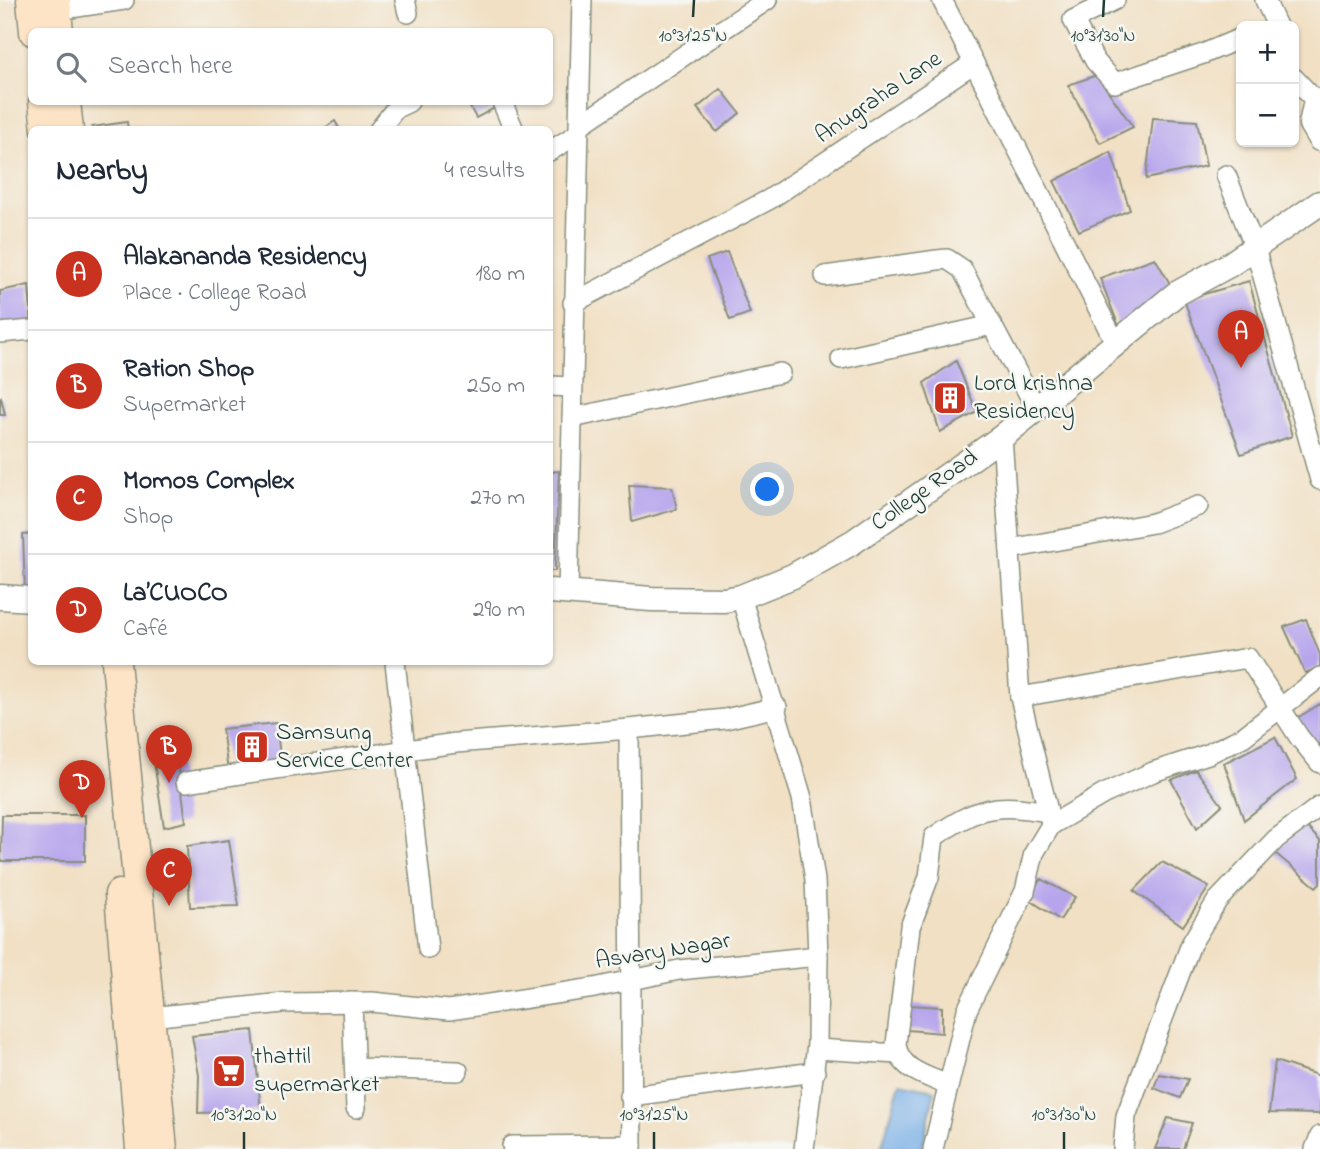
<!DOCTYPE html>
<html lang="en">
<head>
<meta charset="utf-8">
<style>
  body { margin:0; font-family:"Indie Flower",sans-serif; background:#f6f6f7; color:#1f2937 }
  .controls { position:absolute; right:21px; top:21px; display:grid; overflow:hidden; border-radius:10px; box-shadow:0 2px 5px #0004 }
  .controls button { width:63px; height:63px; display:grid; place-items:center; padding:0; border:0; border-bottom:2px solid #e0e1e3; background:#fff; color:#1f2937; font:35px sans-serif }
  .you { position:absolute; left:768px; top:490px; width:24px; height:24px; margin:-18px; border:5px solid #fff; border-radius:50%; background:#1a73e8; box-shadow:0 0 0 10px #1a73e833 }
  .badge { display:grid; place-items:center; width:46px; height:46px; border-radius:50%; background:#c8321e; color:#fff; font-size:23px; font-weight:700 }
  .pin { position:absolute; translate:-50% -58px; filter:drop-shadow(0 2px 4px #0008) }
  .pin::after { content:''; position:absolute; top:37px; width:24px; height:21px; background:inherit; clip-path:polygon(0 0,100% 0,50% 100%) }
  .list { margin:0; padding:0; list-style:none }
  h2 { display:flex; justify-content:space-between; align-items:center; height:91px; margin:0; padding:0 28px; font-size:30px }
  h2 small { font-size:23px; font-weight:400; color:#747a83 }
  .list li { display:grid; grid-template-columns:46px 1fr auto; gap:21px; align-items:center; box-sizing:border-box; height:112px; padding:0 28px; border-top:2px solid #e0e1e3 }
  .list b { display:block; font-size:26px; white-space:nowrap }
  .list p { margin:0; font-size:23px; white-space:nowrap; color:#747a83 }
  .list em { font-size:23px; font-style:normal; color:#747a83 }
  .icon { flex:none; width:38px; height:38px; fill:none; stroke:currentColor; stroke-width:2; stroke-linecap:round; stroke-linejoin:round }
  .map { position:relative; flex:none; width:1320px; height:1149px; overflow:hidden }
  .search { position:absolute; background:#fff; box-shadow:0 2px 5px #0004; left:28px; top:28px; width:525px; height:77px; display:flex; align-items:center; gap:18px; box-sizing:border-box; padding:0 24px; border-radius:10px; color:#747a83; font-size:26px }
  .panel { position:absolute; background:#fff; box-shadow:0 2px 5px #0004; left:28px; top:126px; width:525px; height:539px; border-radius:10px }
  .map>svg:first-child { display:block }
  .water { fill:#78aee6; stroke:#4c768d; stroke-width:2 }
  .building { fill:#b6a4ec }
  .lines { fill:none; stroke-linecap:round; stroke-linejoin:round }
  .minor-casing { stroke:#888e7c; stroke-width:22 }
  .tertiary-casing { stroke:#888e7c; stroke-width:27 }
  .secondary-casing { stroke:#888e7c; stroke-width:31 }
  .minor { stroke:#fff; stroke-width:19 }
  .tertiary { stroke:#fff; stroke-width:24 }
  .secondary { stroke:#fee4c6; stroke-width:28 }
  .ticks { fill:none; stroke:#1f3d34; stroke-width:2.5 }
  .labels { text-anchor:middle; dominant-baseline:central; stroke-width:5; stroke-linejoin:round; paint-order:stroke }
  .street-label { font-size:24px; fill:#1f3d34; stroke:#f6f6f2 }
  .poi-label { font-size:24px; fill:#1f3d34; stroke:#f6f6f2; text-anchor:start }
  .ticks-label { font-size:18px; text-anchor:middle; fill:#1f3d34; stroke:#f6f6f2; stroke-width:5; stroke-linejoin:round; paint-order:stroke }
</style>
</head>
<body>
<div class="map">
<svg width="1320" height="1149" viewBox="0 0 1320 1149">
  <rect width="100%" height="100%" fill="#f6f6f2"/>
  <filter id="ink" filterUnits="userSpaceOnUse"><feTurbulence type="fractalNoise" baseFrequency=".0143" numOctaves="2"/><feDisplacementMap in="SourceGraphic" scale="14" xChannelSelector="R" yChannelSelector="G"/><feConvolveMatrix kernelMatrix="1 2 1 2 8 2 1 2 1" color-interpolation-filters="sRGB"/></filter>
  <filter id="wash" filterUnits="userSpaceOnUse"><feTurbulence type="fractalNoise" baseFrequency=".00686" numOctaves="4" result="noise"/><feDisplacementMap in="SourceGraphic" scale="28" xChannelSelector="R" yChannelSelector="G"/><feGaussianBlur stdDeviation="1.57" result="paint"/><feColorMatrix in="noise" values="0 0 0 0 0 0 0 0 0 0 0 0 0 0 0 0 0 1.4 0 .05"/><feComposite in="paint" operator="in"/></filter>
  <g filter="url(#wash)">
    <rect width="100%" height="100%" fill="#f1e0c4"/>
    <!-- water -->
    <polygon class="water" points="900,1083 935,1090 922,1149 881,1149"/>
    <g id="blocks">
      <!-- building -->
      <g class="building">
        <polygon points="1097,75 1133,127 1100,143 1068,85"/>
        <polygon points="721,89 740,113 717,132 697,108"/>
        <polygon points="467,102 491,102 495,108 476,118"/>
        <polygon points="1153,118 1197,121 1206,166 1146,179"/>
        <polygon points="335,121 340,130 322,130"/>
        <polygon points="127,122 128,130 93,130 92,127"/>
        <polygon points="1111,152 1130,210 1079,231 1054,181"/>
        <polygon points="727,252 750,313 730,320 707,259"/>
        <polygon points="1155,258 1173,289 1120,329 1100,278"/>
        <polygon points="1249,281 1292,436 1241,454 1184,300"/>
        <polygon points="29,285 32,325 0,328 0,291"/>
        <polygon points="956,361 977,412 940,432 924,383"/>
        <polygon points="1,397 5,415 0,415 0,398"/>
        <polygon points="559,471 555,571 550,571 550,472"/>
        <polygon points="629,485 672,487 677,509 632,522"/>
        <polygon points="32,534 32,593 25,593 23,535"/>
        <polygon points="1306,619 1320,655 1320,667 1305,673 1284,627"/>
        <polygon points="1320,704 1320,749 1297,718"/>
        <polygon points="276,723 281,764 228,771 222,729"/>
        <polygon points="1275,737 1297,779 1244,820 1224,763"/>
        <polygon points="175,738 186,822 164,827 151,743"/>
        <polygon points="1196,770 1222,805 1197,828 1171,780"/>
        <polygon points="2,815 85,815 85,861 1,861"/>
        <polygon points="1304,824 1320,841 1320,883 1316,887 1275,853"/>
        <polygon points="229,840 239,906 190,907 187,846"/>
        <polygon points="1162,862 1209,887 1183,926 1134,891"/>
        <polygon points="1041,879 1075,897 1060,920 1027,898"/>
        <polygon points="909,1005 942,1007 942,1033 908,1030"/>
        <polygon points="253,1030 261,1111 198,1113 199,1075 192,1036"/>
        <polygon points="1275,1061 1320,1076 1320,1114 1269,1113"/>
        <polygon points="1159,1074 1188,1079 1180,1098 1154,1088"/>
        <polygon points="1168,1118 1192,1123 1183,1149 1155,1149"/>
      </g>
    </g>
  </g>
  <g filter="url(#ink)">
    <use href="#blocks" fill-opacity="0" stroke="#888e7c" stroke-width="2"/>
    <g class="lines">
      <!-- minor casing -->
      <g class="minor-casing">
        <g id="minor">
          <polyline points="405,0 408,13"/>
          <polyline points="942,0 974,63"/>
          <polyline points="1115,0 1073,20 1095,61 1115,83 1203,54 1241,38"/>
          <polyline points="1265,0 1277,26"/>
          <polyline points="57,10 124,0"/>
          <polyline points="1294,78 1316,101"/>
          <polyline points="502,102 514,130"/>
          <polyline points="580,125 767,0"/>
          <polyline points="379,130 396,108 409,102"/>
          <polyline points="550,151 579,133"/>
          <polyline points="1226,175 1255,248 1320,480"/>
          <polyline points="825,276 937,260 947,259 962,269 1036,408"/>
          <polyline points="573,303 770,199 974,63 1115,342"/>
          <polyline points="0,333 32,330"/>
          <polyline points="841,359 992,325"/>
          <polyline points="550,386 572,387"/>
          <polyline points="572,418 780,373"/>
          <polyline points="1002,437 1020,697 1051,823"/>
          <polyline points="1010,549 1153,523 1198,506"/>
          <polyline points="568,593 582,0"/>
          <polyline points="395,662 428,949"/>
          <polyline points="1020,697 1248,658 1299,737 1320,763"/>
          <polyline points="629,729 725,719 777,707"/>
          <polyline points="186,782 456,743 629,729 632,1149"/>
          <polyline points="352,1002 356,1108"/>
          <polyline points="150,1017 283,1003 372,1002 449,1010 594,988 679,970 818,956 815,880 802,798 741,597"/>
          <polyline points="817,1049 898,1054"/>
          <polyline points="356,1068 458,1071"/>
          <path d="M948,1085c-21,-9 -49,-15 -52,-41l14,-117 19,-50 5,-40c45,-31 60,-34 114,-25"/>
          <polyline points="630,1096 815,1072"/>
          <polyline points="512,1146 632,1145"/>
          <polyline points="804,1149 817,1044 818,956"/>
          <polyline points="933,1149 967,1010 1025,891 1034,853 1051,825 1104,794 1153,772 1208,754 1243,737 1320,677"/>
          <polyline points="1123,1149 1126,1116 1191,944 1217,901 1276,839 1320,806"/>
          <polyline points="1315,1149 1320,1136"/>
        </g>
      </g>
      <!-- tertiary casing -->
      <g class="tertiary-casing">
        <g id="tertiary">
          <polyline points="1320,100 1316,101 1311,124 1320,139"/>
          <polyline points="550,591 651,599 724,600 741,597 793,576 853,542 1002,437 1176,294 1229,265 1320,203"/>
          <polyline points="0,597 32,599"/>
        </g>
      </g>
      <!-- secondary casing -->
      <g class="secondary-casing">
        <g id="secondary">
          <polyline points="31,0 34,32"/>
          <polyline points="56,0 59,32"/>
          <polyline points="43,102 46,130"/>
          <polyline points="66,102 69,130"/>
          <polyline points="116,662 163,1149"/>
          <polyline points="119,894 140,1149"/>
        </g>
      </g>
      <!-- minor -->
      <use href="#minor" class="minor"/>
      <!-- tertiary -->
      <use href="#tertiary" class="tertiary"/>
      <!-- secondary -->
      <use href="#secondary" class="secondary"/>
    </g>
  </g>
  <!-- ticks -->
  <path class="ticks" d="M693,17l1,-17M1103,17l1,-17M244,1149v-17M654,1149v-17M1064,1149v-17"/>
  <!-- icons -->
  <defs>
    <g id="building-square" transform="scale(1.75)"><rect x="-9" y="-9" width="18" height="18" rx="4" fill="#c8321e" stroke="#f6f6f2"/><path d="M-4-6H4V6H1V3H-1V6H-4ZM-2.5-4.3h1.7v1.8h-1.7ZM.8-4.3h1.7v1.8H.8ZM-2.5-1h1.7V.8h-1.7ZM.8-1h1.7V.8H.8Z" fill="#fff"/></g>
    <g id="supermarket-square" transform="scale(1.75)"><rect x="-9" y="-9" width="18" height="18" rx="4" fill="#c8321e" stroke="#f6f6f2"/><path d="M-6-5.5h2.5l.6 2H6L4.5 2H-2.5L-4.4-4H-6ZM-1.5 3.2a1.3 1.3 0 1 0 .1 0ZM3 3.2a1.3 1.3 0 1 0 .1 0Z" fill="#fff"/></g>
  </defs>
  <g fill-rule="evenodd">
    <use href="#building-square" x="950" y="398"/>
    <use href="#building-square" x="252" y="747"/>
    <use href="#supermarket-square" x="229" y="1071"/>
  </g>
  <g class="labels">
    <!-- street labels -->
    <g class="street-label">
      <text transform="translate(879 98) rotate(-34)">Anugraha Lane</text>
      <text transform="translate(925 491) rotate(-35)">College Road</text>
      <text transform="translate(663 952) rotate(-9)">Asvary Nagar</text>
    </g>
    <!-- poi labels -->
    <g class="poi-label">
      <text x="974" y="384">Lord krishna<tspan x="974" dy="28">Residency</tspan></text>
      <text x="276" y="733">Samsung<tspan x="276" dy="28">Service Center</tspan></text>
      <text x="254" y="1057">thattil<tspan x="254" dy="28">supermarket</tspan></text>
    </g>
  </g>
  <g class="ticks-label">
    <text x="693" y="41">10°31'25"N</text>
    <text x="1103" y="41">10°31'30"N</text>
    <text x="244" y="1120">10°31'20"N</text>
    <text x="654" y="1120">10°31'25"N</text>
    <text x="1064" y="1120">10°31'30"N</text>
  </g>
</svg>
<div class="controls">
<button>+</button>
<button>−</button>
</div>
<div class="you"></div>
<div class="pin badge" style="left:1241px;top:368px">A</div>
<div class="pin badge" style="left:169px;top:783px">B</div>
<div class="pin badge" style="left:169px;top:906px">C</div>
<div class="pin badge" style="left:82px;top:818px">D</div>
<div class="search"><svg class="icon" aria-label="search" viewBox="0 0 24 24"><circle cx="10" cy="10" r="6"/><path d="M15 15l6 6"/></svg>Search here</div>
<section class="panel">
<h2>Nearby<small>4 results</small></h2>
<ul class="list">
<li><span class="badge">A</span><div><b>Alakananda Residency</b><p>Place · College Road</p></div><em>180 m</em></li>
<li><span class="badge">B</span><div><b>Ration Shop</b><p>Supermarket</p></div><em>250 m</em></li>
<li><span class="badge">C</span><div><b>Momos Complex</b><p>Shop</p></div><em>270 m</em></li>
<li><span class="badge">D</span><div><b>La’CUOCO</b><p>Café</p></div><em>290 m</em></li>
</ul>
</section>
</div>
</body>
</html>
